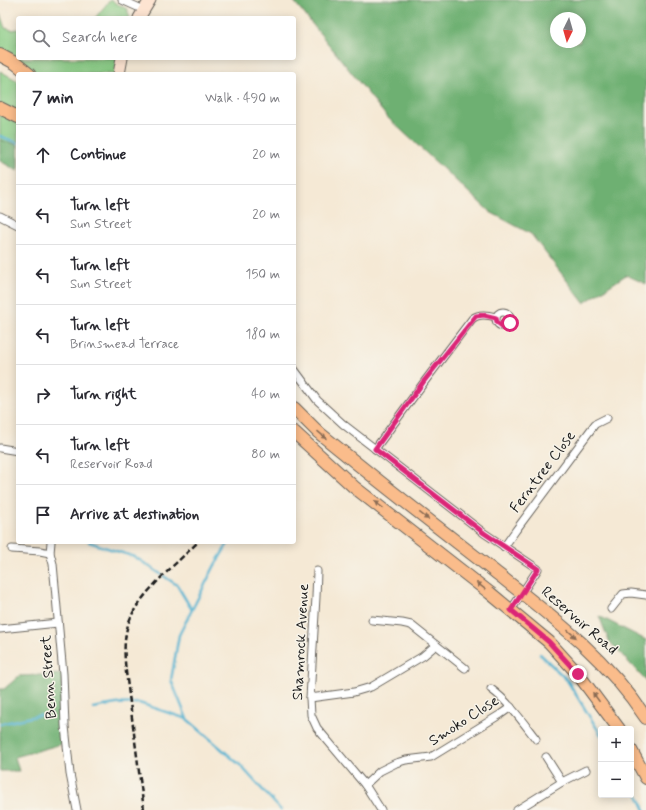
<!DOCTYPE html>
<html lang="en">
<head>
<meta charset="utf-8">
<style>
  body { margin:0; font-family:Mynerve,sans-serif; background:#f2f2f3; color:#2b2b33 }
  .controls { position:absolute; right:12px; bottom:12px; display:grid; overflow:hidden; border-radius:4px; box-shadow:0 2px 10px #0003 }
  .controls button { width:36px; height:36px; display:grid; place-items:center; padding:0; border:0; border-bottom:1px solid #e1e1e2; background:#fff; color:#2b2b33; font:20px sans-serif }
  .compass { position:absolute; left:550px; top:12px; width:36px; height:36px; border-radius:50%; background:#fff; box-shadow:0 2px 10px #0003; rotate:185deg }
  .stop { position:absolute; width:12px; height:12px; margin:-9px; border:3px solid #db2777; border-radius:50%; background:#fff }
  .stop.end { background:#db2777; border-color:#fff; box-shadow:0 1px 4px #0008 }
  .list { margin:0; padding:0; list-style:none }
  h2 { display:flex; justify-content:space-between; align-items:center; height:52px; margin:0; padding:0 16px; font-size:17px }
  h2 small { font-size:13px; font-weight:400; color:#7c7c81 }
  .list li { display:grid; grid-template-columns:26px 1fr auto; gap:12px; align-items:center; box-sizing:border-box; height:60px; padding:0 16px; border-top:1px solid #e1e1e2 }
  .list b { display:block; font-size:15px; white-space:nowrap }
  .list p { margin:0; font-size:13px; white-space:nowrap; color:#7c7c81 }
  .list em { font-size:13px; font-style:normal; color:#7c7c81 }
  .icon { flex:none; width:22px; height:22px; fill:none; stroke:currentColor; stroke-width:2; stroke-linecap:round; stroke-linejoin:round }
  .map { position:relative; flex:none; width:646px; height:810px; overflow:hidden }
  .search { position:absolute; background:#fff; box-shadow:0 2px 10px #0003; left:16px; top:16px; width:280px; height:44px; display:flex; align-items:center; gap:10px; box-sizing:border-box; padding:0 14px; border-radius:4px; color:#7c7c81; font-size:15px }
  .panel { position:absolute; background:#fff; box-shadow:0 2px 10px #0003; left:16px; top:72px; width:280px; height:472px; border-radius:4px }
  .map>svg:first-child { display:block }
  .green { fill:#89cc85; stroke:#527450 }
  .forest { fill:#6eb072; stroke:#456647; fill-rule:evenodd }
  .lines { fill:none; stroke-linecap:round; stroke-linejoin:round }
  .stream { stroke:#52b2d1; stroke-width:2.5 }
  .street-casing { stroke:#68645d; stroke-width:9 }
  .secondary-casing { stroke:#68645d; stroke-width:13 }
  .primary-casing { stroke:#68645d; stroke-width:14 }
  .street { stroke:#fff; stroke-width:7 }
  .secondary { stroke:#fde4d1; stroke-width:11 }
  .primary { stroke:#fabc8b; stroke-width:12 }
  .rail { stroke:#1c1c1c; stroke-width:2.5; stroke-dasharray:6 3; stroke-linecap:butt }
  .oneway { fill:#8b6c54 }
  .route { stroke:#db2777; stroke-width:5 }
  .labels { text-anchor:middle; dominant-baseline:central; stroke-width:3; stroke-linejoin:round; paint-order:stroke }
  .street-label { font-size:15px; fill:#1c1c1c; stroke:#f7f3e8 }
</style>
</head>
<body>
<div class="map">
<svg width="646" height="810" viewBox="0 0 646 810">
  <rect width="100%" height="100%" fill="#f7f3e8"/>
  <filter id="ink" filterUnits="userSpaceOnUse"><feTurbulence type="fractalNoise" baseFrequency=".025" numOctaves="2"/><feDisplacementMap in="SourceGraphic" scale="8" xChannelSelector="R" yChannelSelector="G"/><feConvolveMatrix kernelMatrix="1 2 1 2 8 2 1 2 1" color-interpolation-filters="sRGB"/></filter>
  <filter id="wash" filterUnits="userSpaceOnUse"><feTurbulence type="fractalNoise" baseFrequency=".012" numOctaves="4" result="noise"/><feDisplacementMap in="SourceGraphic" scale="16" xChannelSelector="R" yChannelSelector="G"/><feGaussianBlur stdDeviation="0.9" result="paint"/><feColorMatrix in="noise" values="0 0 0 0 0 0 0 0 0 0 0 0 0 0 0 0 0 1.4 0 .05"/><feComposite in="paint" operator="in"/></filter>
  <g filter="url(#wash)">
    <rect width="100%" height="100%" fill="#f5e9d5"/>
    <!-- green -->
    <g class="green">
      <polygon points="110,0 127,9 130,18 95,18"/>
      <polygon points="0,14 5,28 12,30 18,29 18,58 119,58 118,74 36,74 0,49"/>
      <polygon points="0,71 18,81 18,145 0,140"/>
    </g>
    <!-- forest -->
    <g class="forest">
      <path d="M293,0h353v284l-20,-9 -42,28 -53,-69 -41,-22 -103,-95zM556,18h24v24h-24z"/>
      <polygon points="0,140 18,145 18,171 0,161"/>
      <polygon points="599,616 646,640 646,681 609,641"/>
      <polygon points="63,674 61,734 62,744 15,757 19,771 0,771 0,689 4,689 19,676"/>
    </g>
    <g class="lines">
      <!-- stream -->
      <g class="stream">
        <polyline points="0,136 18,143"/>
        <polyline points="89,542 135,557 177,585 192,610"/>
        <polyline points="540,654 567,680 601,735"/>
        <polyline points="93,708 116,704 139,703 187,719 240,765 281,810"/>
        <polyline points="187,719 171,680 179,635 215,565 229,542"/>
        <polyline points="0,724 40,715"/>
        <polyline points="631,781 645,810"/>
      </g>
    </g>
  </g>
  <g filter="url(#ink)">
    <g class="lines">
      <!-- street casing -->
      <g class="street-casing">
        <g id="street">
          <polyline points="122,0 144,10"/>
          <polyline points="0,216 18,225"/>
          <circle cx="503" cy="319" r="7"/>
          <polyline points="294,369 317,400 343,424 484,533 538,569 511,610"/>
          <polyline points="0,448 18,451"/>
          <path d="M375,449l50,-68 47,-62c7,-6 16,-4 24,-2"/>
          <polyline points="51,542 50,553 53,564 63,674 65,726 70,774 77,810"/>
          <polyline points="504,547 516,530 595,424 607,418"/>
          <polyline points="12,549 40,551 50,553"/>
          <polyline points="317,571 316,597 310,698 311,715 317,728 365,785 381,810"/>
          <polyline points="611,609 623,594 631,593 646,595"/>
          <polyline points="372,620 402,623 411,625 465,668"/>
          <polyline points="0,629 58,623"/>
          <path d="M491,689c18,13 31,32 45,50"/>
          <polyline points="310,698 354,692 371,687 423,656 436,645"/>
          <polyline points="546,757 562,782"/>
          <polyline points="365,785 380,771 396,763 406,760 431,757 501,714 511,707"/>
          <polyline points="517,810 562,782 586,770"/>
        </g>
      </g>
      <!-- secondary casing -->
      <g class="secondary-casing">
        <g id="secondary">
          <polyline points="139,18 150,0"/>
          <polyline points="119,74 122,58"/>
        </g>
      </g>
      <!-- primary casing -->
      <g class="primary-casing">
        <g id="primary">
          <polyline points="0,55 15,63 29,74"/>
          <polyline points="0,108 18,117"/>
          <path d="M294,408l24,24 26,21c49,40 100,79 150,118 57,45 111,85 152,147"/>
          <polyline points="294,432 354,487 490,593 549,642 578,674 619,729"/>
          <polyline points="631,750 646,778"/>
        </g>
      </g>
      <!-- street -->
      <use href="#street" class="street"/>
      <!-- secondary -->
      <use href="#secondary" class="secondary"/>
      <!-- primary -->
      <use href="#primary" class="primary"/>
      <!-- rail -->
      <path class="rail" d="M144,810l-18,-138c-2,-17 -3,-38 5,-55 10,-24 47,-55 67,-75"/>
    </g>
    <!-- one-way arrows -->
    <defs><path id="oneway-solid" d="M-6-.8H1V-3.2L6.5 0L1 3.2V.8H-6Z"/></defs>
    <g class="oneway">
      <use href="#oneway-solid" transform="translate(322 435) rotate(41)"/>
      <use href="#oneway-solid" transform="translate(379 505) rotate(-143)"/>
      <use href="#oneway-solid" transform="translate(424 516) rotate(38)"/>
      <use href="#oneway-solid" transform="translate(481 586) rotate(-142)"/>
      <use href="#oneway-solid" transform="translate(572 634) rotate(41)"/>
      <use href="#oneway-solid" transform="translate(596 697) rotate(-126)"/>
    </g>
  </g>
  <g class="lines" filter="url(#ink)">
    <!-- route -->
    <polyline class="route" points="510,323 506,326 502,326 497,322 496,318 484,315 476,316 424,381 375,449 484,533 538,569 511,610 549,642 578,674"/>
  </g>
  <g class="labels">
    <!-- street labels -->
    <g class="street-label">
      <text transform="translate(543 472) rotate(-53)">Ferntree Close</text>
      <text transform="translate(579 621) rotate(41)">Reservoir Road</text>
      <text transform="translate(301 642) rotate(-87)">Shamrock Avenue</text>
      <text transform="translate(49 677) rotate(-94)">Benn Street</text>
      <text transform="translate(464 721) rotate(-33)">Smoko Close</text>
    </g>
  </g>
</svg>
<div class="controls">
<button>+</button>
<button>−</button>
</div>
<svg class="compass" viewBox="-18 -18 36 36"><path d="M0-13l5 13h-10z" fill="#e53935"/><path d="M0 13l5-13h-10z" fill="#7c7c81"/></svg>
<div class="stop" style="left:510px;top:323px"></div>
<div class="stop end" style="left:578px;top:674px"></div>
<div class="search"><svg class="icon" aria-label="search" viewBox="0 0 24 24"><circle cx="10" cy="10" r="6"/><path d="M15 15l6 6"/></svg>Search here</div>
<section class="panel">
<h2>7 min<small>Walk · 490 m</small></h2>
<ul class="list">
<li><svg class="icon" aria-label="ahead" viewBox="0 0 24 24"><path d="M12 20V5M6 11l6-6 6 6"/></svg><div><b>Continue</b></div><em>20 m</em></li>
<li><svg class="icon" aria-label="left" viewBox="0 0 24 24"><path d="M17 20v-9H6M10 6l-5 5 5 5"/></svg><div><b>Turn left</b><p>Sun Street</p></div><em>20 m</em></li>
<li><svg class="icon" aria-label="left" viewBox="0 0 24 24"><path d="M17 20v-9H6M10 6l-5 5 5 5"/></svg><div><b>Turn left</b><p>Sun Street</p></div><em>150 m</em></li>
<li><svg class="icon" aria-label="left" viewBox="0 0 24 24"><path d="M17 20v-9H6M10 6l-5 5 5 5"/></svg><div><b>Turn left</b><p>Brinsmead Terrace</p></div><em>180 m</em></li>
<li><svg class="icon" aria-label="right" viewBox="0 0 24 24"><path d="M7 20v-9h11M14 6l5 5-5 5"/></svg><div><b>Turn right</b></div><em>40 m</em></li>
<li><svg class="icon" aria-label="left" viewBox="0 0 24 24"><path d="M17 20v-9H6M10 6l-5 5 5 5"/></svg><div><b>Turn left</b><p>Reservoir Road</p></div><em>80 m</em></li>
<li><svg class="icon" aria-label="arrive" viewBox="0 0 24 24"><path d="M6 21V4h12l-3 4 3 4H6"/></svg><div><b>Arrive at destination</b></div></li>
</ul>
</section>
</div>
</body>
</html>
